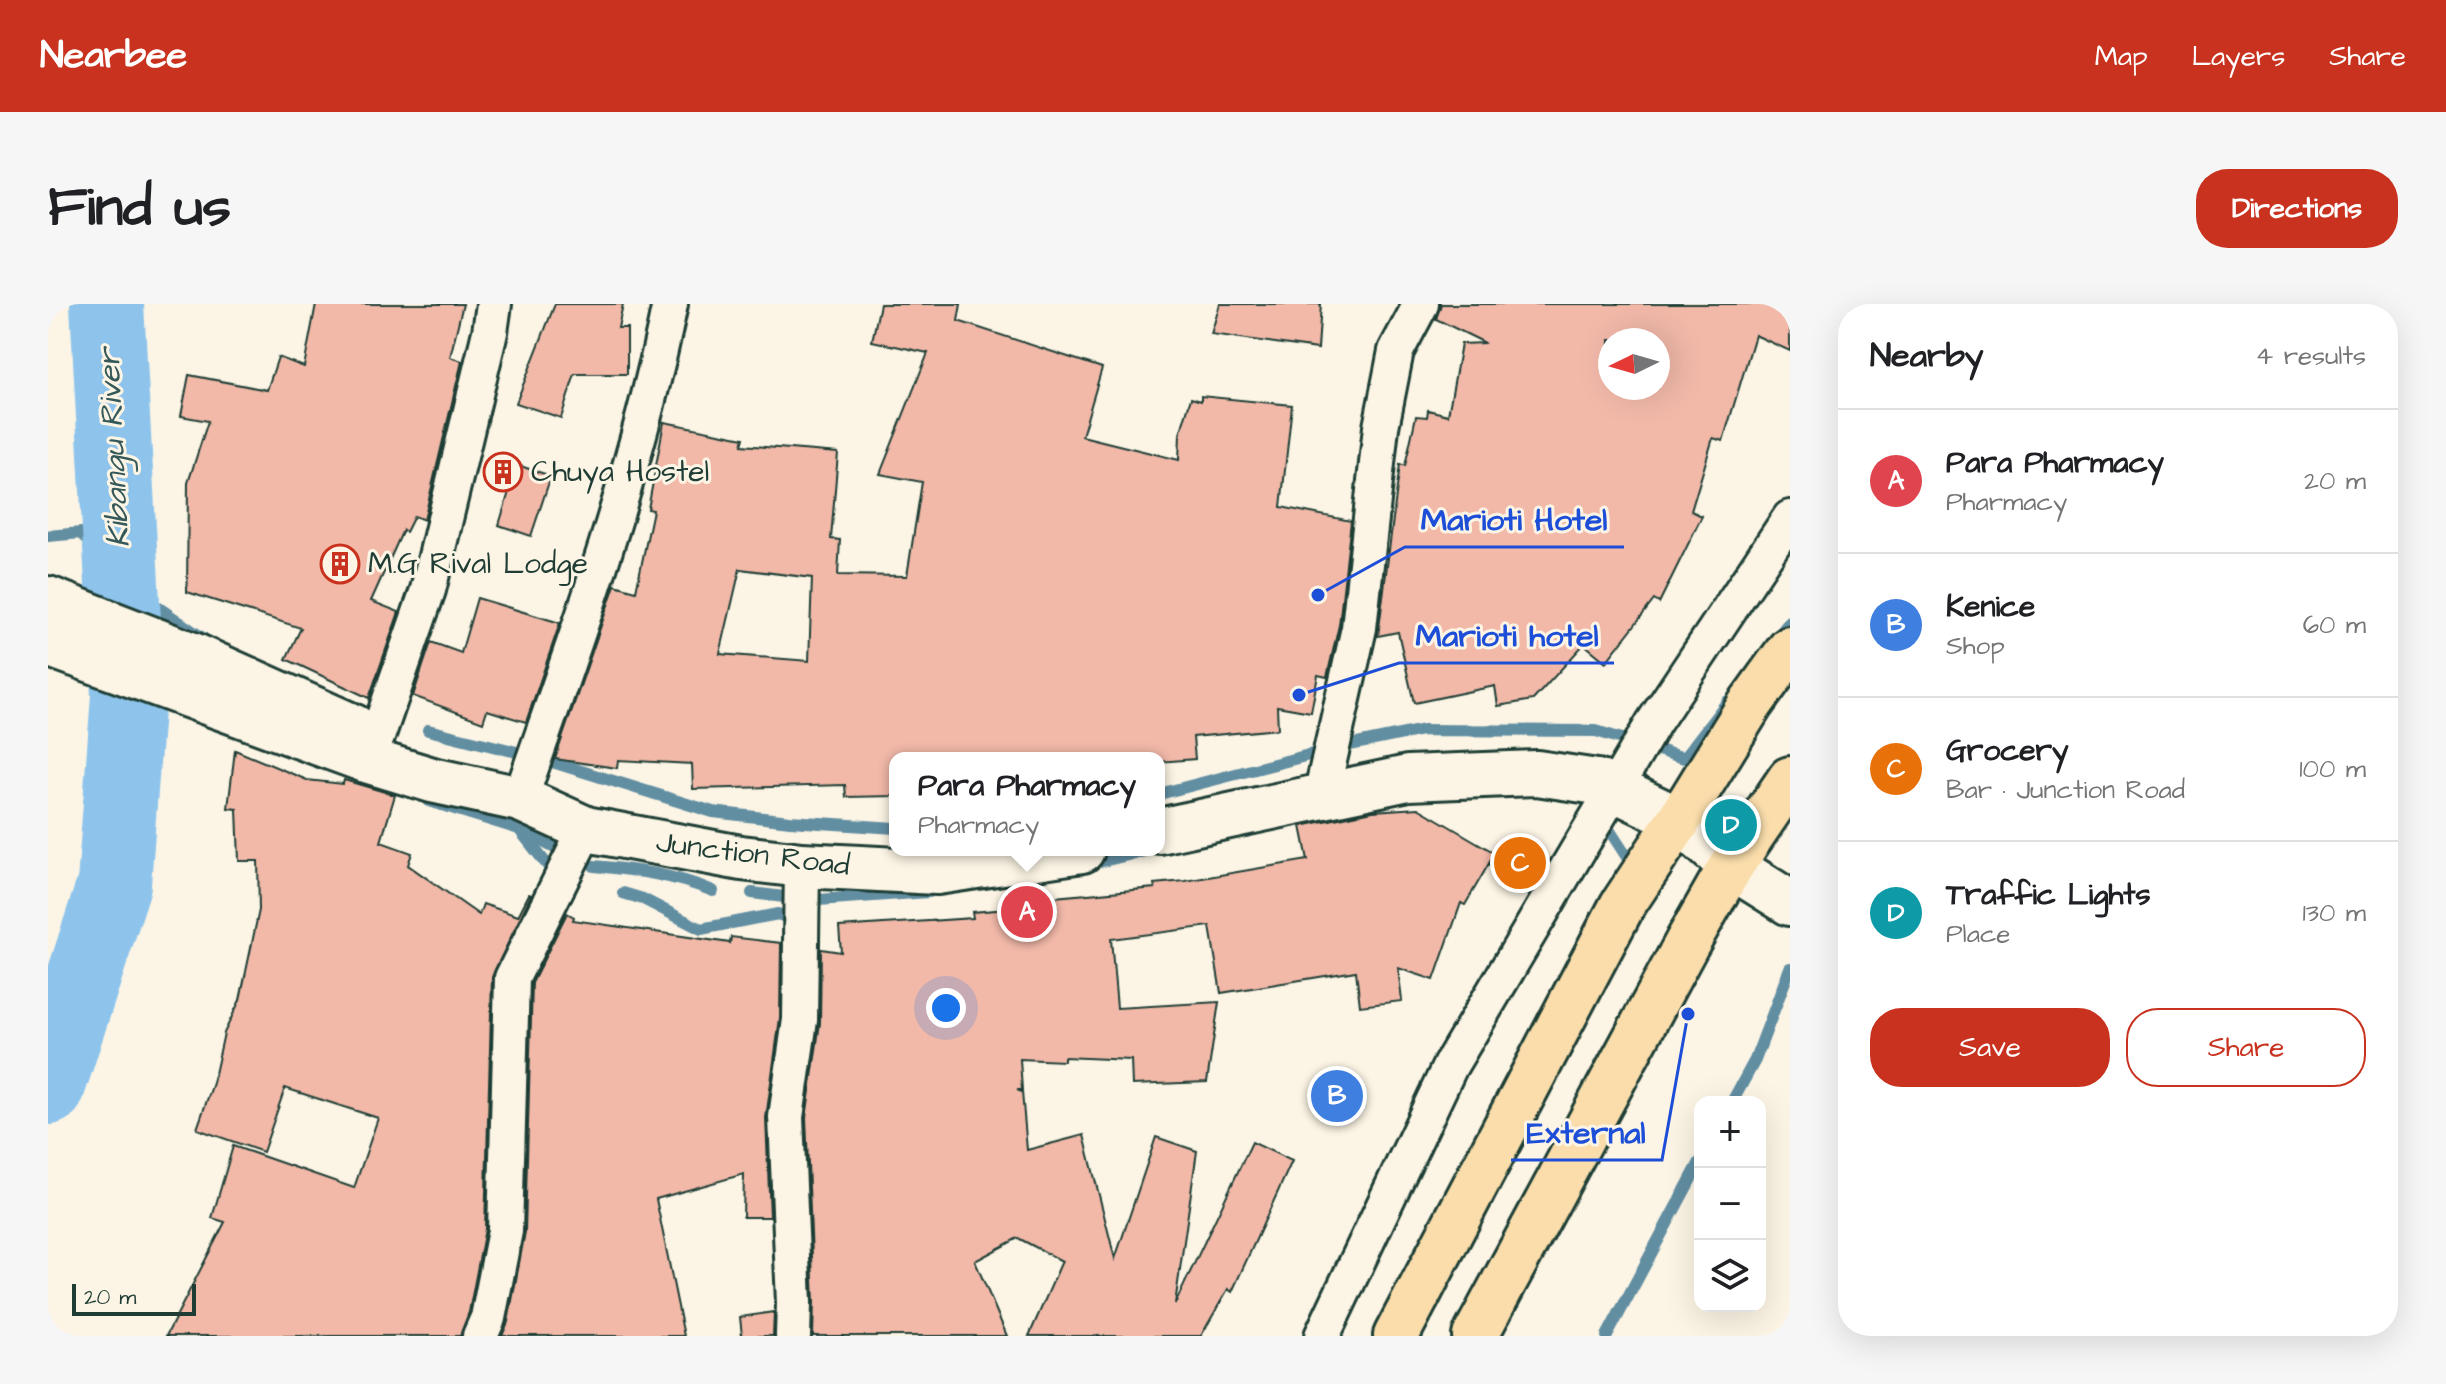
<!DOCTYPE html>
<html lang="en">
<head>
<meta charset="utf-8">
<style>
  body { margin:0; font-family:"Architects Daughter",sans-serif; background:#f6f6f6; color:#202124 }
  .controls { position:absolute; right:24px; bottom:24px; display:grid; overflow:hidden; border-radius:16px; box-shadow:0 8px 32px #0002 }
  .controls button { width:72px; height:72px; display:grid; place-items:center; padding:0; border:0; border-bottom:2px solid #e0e0e0; background:#fff; color:#202124; font:40px sans-serif }
  .compass { position:absolute; left:1550px; top:24px; width:72px; height:72px; border-radius:50%; background:#fff; box-shadow:0 8px 32px #0002; rotate:265deg }
  .scale { position:absolute; left:24px; bottom:20px; width:124px; box-sizing:border-box; padding-left:8px; border:4px solid #1f3d34; border-top:0; font-size:22px; line-height:28px; white-space:nowrap; color:#1f3d34; -webkit-text-stroke:6px #fcf5e5; paint-order:stroke }
  .you { position:absolute; left:898px; top:704px; width:28px; height:28px; margin:-20px; border:6px solid #fff; border-radius:50%; background:#1a73e8; box-shadow:0 0 0 12px #1a73e833 }
  .badge { display:grid; place-items:center; width:52px; height:52px; border-radius:50%; background:#c8321e; color:#fff; font-size:26px; font-weight:700 }
  .pin { position:absolute; translate:-50% -50%; border:4px solid #fff; box-shadow:0 2px 8px #0006 }
  .popup { position:absolute; left:841px; top:448px; width:276px; height:104px; box-sizing:border-box; display:grid; place-content:center; border-radius:16px; background:#fff; filter:drop-shadow(0 2px 6px #0005); font-size:26px; white-space:nowrap; color:#757577 }
  .popup b { font-size:30px; color:#202124 }
  .popup::after { content:''; position:absolute; left:50%; top:100%; margin-left:-16px; border:16px solid transparent; border-top-color:#fff }
  .list { margin:0; padding:0; list-style:none }
  h2 { display:flex; justify-content:space-between; align-items:center; height:104px; margin:0; padding:0 32px; font-size:34px }
  h2 small { font-size:26px; font-weight:400; color:#757577 }
  .list li { display:grid; grid-template-columns:52px 1fr auto; gap:24px; align-items:center; box-sizing:border-box; height:144px; padding:0 32px; border-top:2px solid #e0e0e0 }
  .list b { display:block; font-size:30px; white-space:nowrap }
  .list p { margin:0; font-size:26px; white-space:nowrap; color:#757577 }
  .list em { font-size:26px; font-style:normal; color:#757577 }
  .actions { display:flex; gap:16px; padding:24px 32px }
  .actions a { flex:1; padding:18px 0; border:2px solid #c8321e; border-radius:32px; text-align:center; font-size:28px; color:#c8321e }
  .actions .main { background:#c8321e; color:#fff }
  .icon { flex:none; width:44px; height:44px; fill:none; stroke:currentColor; stroke-width:2; stroke-linecap:round; stroke-linejoin:round }
  .map { position:relative; flex:none; width:1742px; height:1032px; overflow:hidden; border-radius:32px }
  header { display:flex; align-items:center; gap:48px; box-sizing:border-box; height:112px; padding:0 40px; background:#c8321e; color:#fff }
  header strong { font-size:38px }
  nav { display:flex; gap:44px; margin-inline-start:auto; font-size:28px }
  .intro { display:flex; align-items:center; justify-content:space-between; box-sizing:border-box; height:192px; padding:0 48px }
  h1 { margin:0; font-size:56px }
  .button { padding:20px 36px; border-radius:32px; background:#c8321e; color:#fff; font-size:28px; font-weight:700 }
  main { display:flex; gap:48px; padding:0 48px }
  aside { flex:1; background:#fff; border-radius:32px; box-shadow:0 8px 32px #0002 }
  .map>svg:first-child { display:block }
  .lines { fill:none; stroke-linecap:round; stroke-linejoin:round }
  .stream { stroke:#628ea2; stroke-width:12 }
  .river { stroke:#8ec4ec; stroke-width:74 }
  .building { fill:#f2b9a9; stroke:#1f3d34; stroke-width:2; fill-rule:evenodd }
  .minor-casing { stroke:#1f3d34; stroke-width:40 }
  .tertiary-casing { stroke:#1f3d34; stroke-width:50 }
  .secondary-casing { stroke:#1f3d34; stroke-width:50 }
  .primary-casing { stroke:#1f3d34; stroke-width:50 }
  .minor { stroke:#fcf5e5; stroke-width:34 }
  .tertiary { stroke:#fcf5e5; stroke-width:44 }
  .secondary { stroke:#fcf5e5; stroke-width:44 }
  .primary { stroke:#faddab; stroke-width:44 }
  .labels { text-anchor:middle; dominant-baseline:central; stroke-width:6; stroke-linejoin:round; paint-order:stroke }
  .poi-label { font-size:30px; fill:#1f3d34; stroke:#fcf5e5; text-anchor:start }
  .street-label { font-size:30px; fill:#1f3d34; stroke:#fcf5e5 }
  .water-label { font-size:32px; font-style:italic; fill:#355859; stroke:#fcf5e5 }
  .leader { fill:none; stroke:#1d4ed8; stroke-width:3 }
  .callout-dot { fill:#1d4ed8; stroke:#fcf5e5; stroke-width:3 }
  .callout-label { font-size:32px; text-anchor:middle; font-weight:bold; fill:#1d4ed8; stroke:#fcf5e5; stroke-width:6; stroke-linejoin:round; paint-order:stroke }
</style>
</head>
<body>
<header>
<strong>Nearbee</strong>
<nav><a>Map</a><a>Layers</a><a>Share</a></nav>
</header>
<div class="intro"><h1>Find us</h1><a class="button">Directions</a></div>
<main>
<div class="map">
<svg width="1742" height="1032" viewBox="0 0 1742 1032">
  <rect width="100%" height="100%" fill="#fcf5e5"/>
  <filter id="ink" filterUnits="userSpaceOnUse"><feTurbulence type="fractalNoise" baseFrequency=".0125" numOctaves="2"/><feDisplacementMap in="SourceGraphic" scale="16" xChannelSelector="R" yChannelSelector="G"/><feConvolveMatrix kernelMatrix="1 2 1 2 8 2 1 2 1" color-interpolation-filters="sRGB"/></filter>
  <g filter="url(#ink)">
    <g class="lines">
      <!-- stream -->
      <g class="stream">
        <polyline points="0,232 33,229 73,278 156,335"/>
        <polyline points="1728,335 1742,317"/>
        <polyline points="380,426 485,452 665,508 742,517 847,524"/>
        <polyline points="1111,490 1284,445 1375,426 1548,427 1636,454 1680,397"/>
        <polyline points="381,497 471,525 504,567"/>
        <polyline points="1553,513 1584,561"/>
        <polyline points="478,529 518,550"/>
        <polyline points="1038,561 1101,546"/>
        <path d="M546,562c42,4 81,9 119,25"/>
        <polyline points="575,589 595,595 653,625 730,610 749,618"/>
        <polyline points="704,589 736,593"/>
        <polyline points="770,596 881,588"/>
        <polyline points="1684,798 1707,756 1742,664"/>
        <polyline points="1559,1032 1652,858"/>
      </g>
      <!-- river -->
      <polyline class="river" points="0,784 66,580 80,392 59,0"/>
    </g>
    <!-- building -->
    <g class="building">
      <polygon points="268,0 415,0 402,53 414,57 376,216 366,212 358,228 355,226 323,297 351,308 321,394 238,355 253,324 139,288 140,179 160,117 133,112 141,71 219,86 230,53 256,63"/>
      <polygon points="507,0 575,0 570,24 579,24 579,70 527,70 513,114 468,99"/>
      <path d="M832,0h81l-3,17 144,47 -20,68 97,24 1,-26 11,-36 10,3v-5l91,9 -11,102 70,14 -12,104 -12,52 -9,-2 -7,37 -34,-6 1,23 -85,8 2,22 -36,3v-4h-264v38l-49,1 -1,-12 -152,4 -1,-25 -74,-4 -1,8 -62,-9 60,-174 21,6 17,-81 -5,-1 16,-87 80,16 -2,7 96,8 -7,86 9,1 -2,35 69,1 15,-94 -42,-8 48,-121 -56,-12zM692,265l72,9 -3,83 -89,-7z"/>
      <polygon points="1172,0 1273,0 1270,45 1163,30"/>
      <path d="M1393,0h349v47l-35,-16 -32,106 -10,-3 -22,73 11,5 -43,87 -5,-3 -48,62 -22,-18 -51,56 -35,6 -3,-20 -81,17 -16,-71 -20,4 22,-172 5,2 11,-50 11,1 1,-7 20,5 13,-71 24,-1 -49,-24zM1562,36h48v48h-48z"/>
      <polygon points="469,161 503,172 483,232 451,221"/>
      <polygon points="429,294 512,319 478,418 439,406 435,418 365,392 383,338 413,349"/>
      <polygon points="187,446 259,476 295,480 296,476 347,491 333,538 364,549 360,561 431,611 435,600 470,612 481,590 483,591 444,673 437,925 421,1008 412,1032 118,1032 177,918 164,914 185,842 306,884 330,814 237,784 215,848 149,825 165,779 176,729 192,696 211,606 210,557 191,557 189,505 180,504"/>
      <polygon points="1370,504 1447,549 1417,601 1413,599 1386,676 1350,664 1354,697 1312,702 1308,667 1173,689 1162,622 1063,635 1069,704 1171,698 1159,778 1084,781 1083,756 1016,753 1016,757 972,755 974,786 969,786 974,788 979,846 1036,831 1067,955 1108,833 1149,847 1127,1000 1204,838 1244,857 1184,988 1180,985 1153,1032 981,1032 1014,957 970,934 927,957 959,1032 765,1032 766,998 758,814 772,719 773,645 793,648 791,623 925,614 924,608 972,604 972,596 1107,584 1106,580 1137,577 1260,556 1253,522 1325,507"/>
      <polygon points="519,609 526,613 525,616 682,639 683,633 733,639 732,714 718,814 722,913 695,913 696,870 608,895 636,1032 454,1032 460,1018 477,928 484,679"/>
      <polygon points="726,1008 725,1032 694,1032 692,1013"/>
    </g>
    <g class="lines">
      <!-- minor casing -->
      <g class="minor-casing">
        <g id="minor">
          <polyline points="329,433 380,286 442,28 446,0"/>
          <polyline points="1273,492 1311,324 1333,123 1348,47 1373,0"/>
          <path d="M472,495c57,-162 116,-326 150,-495"/>
          <polyline points="432,1032 440,1014 457,927 464,674 538,525"/>
          <polyline points="745,1032 746,999 738,813 752,716 754,561"/>
          <polyline points="1274,1032 1402,762 1606,418 1742,214"/>
        </g>
      </g>
      <!-- tertiary casing -->
      <g class="tertiary-casing">
        <polyline id="tertiary" points="1683,562 1742,599"/>
      </g>
      <!-- secondary casing -->
      <g class="secondary-casing">
        <g id="secondary">
          <polyline points="0,295 147,352 306,423"/>
          <polyline points="0,340 318,456 384,476 472,495 538,525 693,554 754,561 889,568 1034,546"/>
          <polyline points="1111,527 1360,474 1489,469 1549,478 1567,485 1631,516 1683,562"/>
        </g>
      </g>
      <!-- primary casing -->
      <g class="primary-casing">
        <g id="primary">
          <polyline points="1348,1032 1574,602 1631,516 1703,399 1742,345"/>
          <polyline points="1427,1032 1639,639 1683,562 1742,475"/>
        </g>
      </g>
      <!-- minor -->
      <use href="#minor" class="minor"/>
      <!-- tertiary -->
      <use href="#tertiary" class="tertiary"/>
      <!-- secondary -->
      <use href="#secondary" class="secondary"/>
      <!-- primary -->
      <use href="#primary" class="primary"/>
    </g>
  </g>
  <!-- icons -->
  <defs>
    <g id="building-ring" transform="scale(2)"><circle r="9.5" fill="#fcf5e5" stroke="#c8321e" stroke-width="1.5"/><path d="M-4-6H4V6H1V3H-1V6H-4ZM-2.5-4.3h1.7v1.8h-1.7ZM.8-4.3h1.7v1.8H.8ZM-2.5-1h1.7V.8h-1.7ZM.8-1h1.7V.8H.8Z" fill="#c8321e"/></g>
  </defs>
  <g fill-rule="evenodd">
    <use href="#building-ring" x="455" y="168"/>
    <use href="#building-ring" x="292" y="260"/>
  </g>
  <g class="labels">
    <!-- poi labels -->
    <g class="poi-label">
      <text x="483" y="168">Chuya Hostel</text>
      <text x="320" y="260">M.G Rival Lodge</text>
    </g>
    <!-- street labels -->
    <g class="street-label">
      <text transform="translate(705 550) rotate(7)">Junction Road</text>
    </g>
    <!-- water labels -->
    <g class="water-label">
      <text transform="translate(66 144) rotate(-93)">Kibangu River</text>
    </g>
  </g>
  <!-- callouts -->
  <path class="leader" d="M1270 291L1357 243H1576M1251 391L1351 359H1566M1640 710L1614 856H1463"/>
  <g class="callout-dot">
    <circle cx="1270" cy="291" r="8"/>
    <circle cx="1251" cy="391" r="8"/>
    <circle cx="1640" cy="710" r="8"/>
  </g>
  <g class="callout-label">
    <text x="1466" y="226">Marioti Hotel</text>
    <text x="1459" y="342">Marioti hotel</text>
    <text x="1538" y="839">External</text>
  </g>
</svg>
<div class="controls">
<button>+</button>
<button>−</button>
<button><svg class="icon" aria-label="layers" viewBox="0 0 24 24"><path d="M12 4l9 5-9 5-9-5zM3 14l9 5 9-5"/></svg></button>
</div>
<svg class="compass" viewBox="-18 -18 36 36"><path d="M0-13l5 13h-10z" fill="#e53935"/><path d="M0 13l5-13h-10z" fill="#757577"/></svg>
<div class="scale">20 m</div>
<div class="you"></div>
<div class="pin badge" style="left:979px;top:608px;background:#e0444e">A</div>
<div class="popup"><b>Para Pharmacy</b>Pharmacy</div>
<div class="pin badge" style="left:1289px;top:792px;background:#3f7fe0">B</div>
<div class="pin badge" style="left:1472px;top:559px;background:#e8710a">C</div>
<div class="pin badge" style="left:1683px;top:521px;background:#0f9aa8">D</div>
</div>
<aside>
<h2>Nearby<small>4 results</small></h2>
<ul class="list">
<li><span class="badge" style="background:#e0444e">A</span><div><b>Para Pharmacy</b><p>Pharmacy</p></div><em>20 m</em></li>
<li><span class="badge" style="background:#3f7fe0">B</span><div><b>Kenice</b><p>Shop</p></div><em>60 m</em></li>
<li><span class="badge" style="background:#e8710a">C</span><div><b>Grocery</b><p>Bar · Junction Road</p></div><em>100 m</em></li>
<li><span class="badge" style="background:#0f9aa8">D</span><div><b>Traffic Lights</b><p>Place</p></div><em>130 m</em></li>
</ul>
<div class="actions"><a class="main">Save</a><a>Share</a></div>
</aside>
</main>
</body>
</html>
